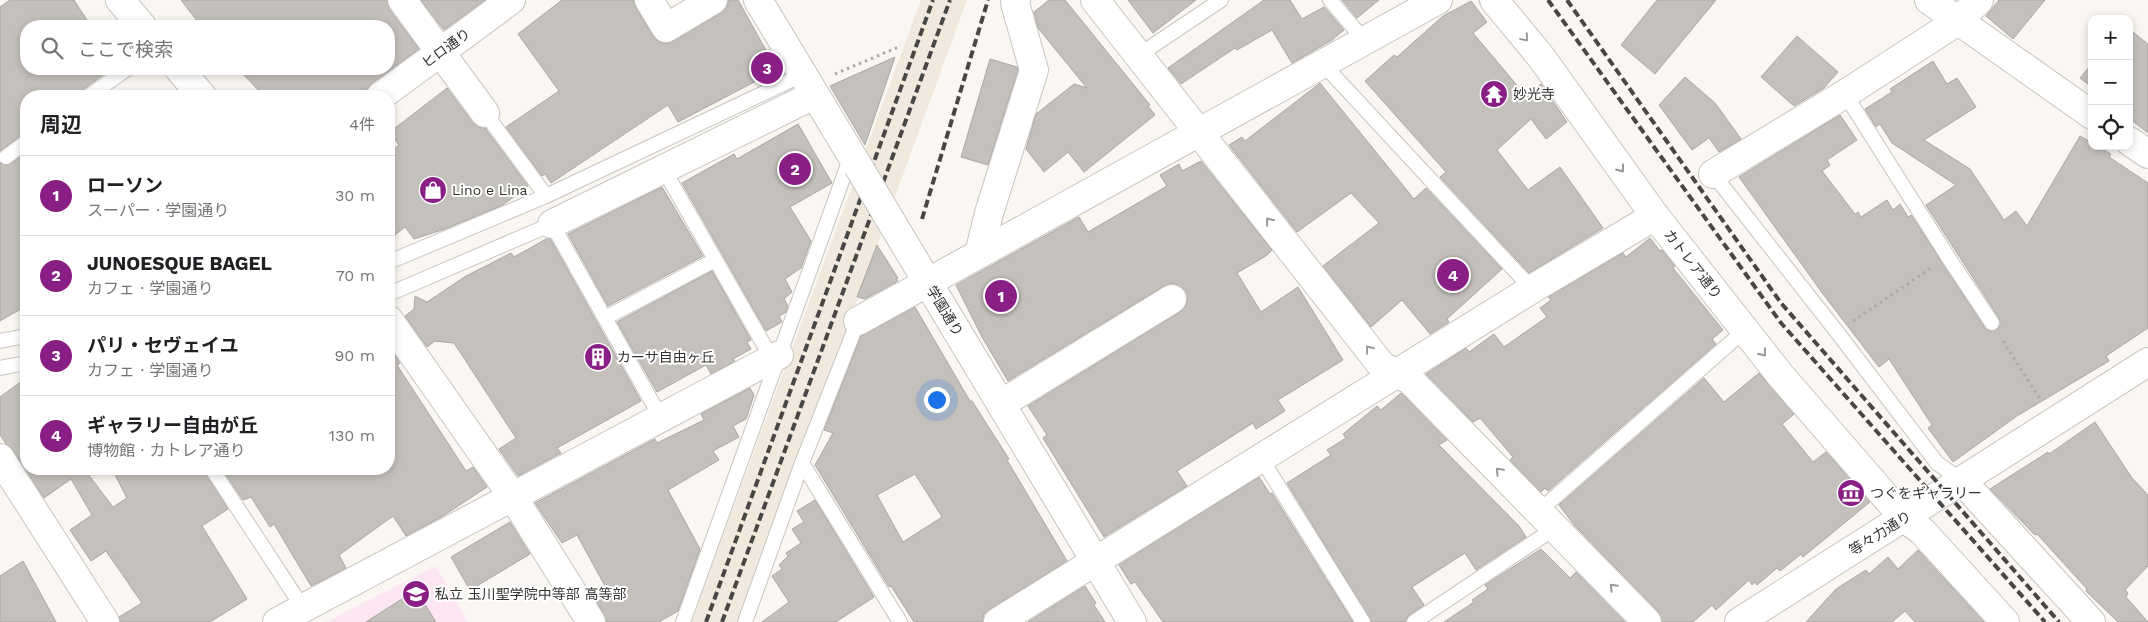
<!DOCTYPE html>
<html lang="ja">
<head>
<meta charset="utf-8">
<style>
  body { margin:0; font-family:"Work Sans","Noto Sans JP",sans-serif; background:#f6f6f6; color:#202124 }
  .controls { position:absolute; right:15px; top:15px; display:grid; overflow:hidden; border-radius:10px; box-shadow:0 2px 8px #0003 }
  .controls button { width:45px; height:45px; display:grid; place-items:center; padding:0; border:0; border-bottom:1px solid #e0e0e0; background:#fff; color:#202124; font:25px sans-serif }
  .you { position:absolute; left:936px; top:399px; width:18px; height:18px; margin:-12px; border:4px solid #fff; border-radius:50%; background:#1a73e8; box-shadow:0 0 0 8px #1a73e833 }
  .badge { display:grid; place-items:center; width:32px; height:32px; border-radius:50%; background:#891f85; color:#fff; font-size:16px; font-weight:700 }
  .pin { position:absolute; translate:-50% -50%; border:2px solid #fff; box-shadow:0 1px 5px #0006 }
  .list { margin:0; padding:0; list-style:none }
  h2 { display:flex; justify-content:space-between; align-items:center; height:65px; margin:0; padding:0 20px; font-size:21px }
  h2 small { font-size:16px; font-weight:400; color:#757577 }
  .list li { display:grid; grid-template-columns:32px 1fr auto; gap:15px; align-items:center; box-sizing:border-box; height:80px; padding:0 20px; border-top:1px solid #e0e0e0 }
  .list b { display:block; font-size:19px; white-space:nowrap }
  .list p { margin:0; font-size:16px; white-space:nowrap; color:#757577 }
  .list em { font-size:16px; font-style:normal; color:#757577 }
  .icon { flex:none; width:28px; height:28px; fill:none; stroke:currentColor; stroke-width:2; stroke-linecap:round; stroke-linejoin:round }
  .map { position:relative; flex:none; width:2148px; height:622px; overflow:hidden }
  .search { position:absolute; background:#fff; box-shadow:0 2px 8px #0003; left:20px; top:20px; width:375px; height:55px; display:flex; align-items:center; gap:12px; box-sizing:border-box; padding:0 18px; border-radius:20px; color:#757577; font-size:19px }
  .panel { position:absolute; background:#fff; box-shadow:0 2px 8px #0003; left:20px; top:90px; width:375px; height:385px; border-radius:20px }
  .map>svg:first-child { display:block }
  .built { fill:#f1e9de }
  .education { fill:#fce6f3 }
  .building { fill:#c4c0bc; stroke:#aba7a4; fill-rule:evenodd }
  .lines { fill:none; stroke-linecap:round; stroke-linejoin:round }
  .lane-casing { stroke:#c8c5c1; stroke-width:16 }
  .street-casing { stroke:#c8c5c1; stroke-width:30 }
  .secondary-casing { stroke:#c8c5c1; stroke-width:30 }
  .path { stroke:#aca9a6; stroke-width:3; stroke-dasharray:2.5 4; stroke-linecap:butt }
  .lane { stroke:#fff; stroke-width:14 }
  .street { stroke:#fff; stroke-width:28 }
  .secondary { stroke:#fff; stroke-width:28 }
  .rail { stroke:#494745; stroke-width:4; stroke-dasharray:8 4; stroke-linecap:butt }
  .secondary-bridge-casing { stroke:#c8c5c1; stroke-width:30; stroke-linecap:butt }
  .secondary-bridge { stroke:#fff; stroke-width:28 }
  .oneway { stroke:#999898 }
  .labels { text-anchor:middle; dominant-baseline:central; stroke-width:4; stroke-linejoin:round; paint-order:stroke }
  .street-label { font-size:14px; fill:#333230; stroke:#fff }
  .poi-label { font-size:14px; fill:#333230; stroke:#fff; text-anchor:start }
</style>
</head>
<body>
<div class="map">
<svg width="2148" height="622" viewBox="0 0 2148 622">
  <rect width="100%" height="100%" fill="#faf6f2"/>
  <!-- built -->
  <polygon class="built" points="921,0 967,0 739,622 691,622"/>
  <!-- education -->
  <polygon class="education" points="436,566 468,622 326,622"/>
  <!-- building -->
  <g class="building">
    <polygon points="10,0 74,0 91,26 26,26 26,69 111,69 74,96 26,96 26,133 21,135 0,151 0,7"/>
    <polygon points="181,0 387,0 389,9 419,49 372,83 367,89 366,96 264,96 238,69 389,69 389,26 201,26"/>
    <polygon points="421,0 485,0 444,30"/>
    <polygon points="562,0 633,0 636,8 653,36 658,41 666,44 674,41 721,13 726,8 729,0 738,0 777,70 678,122 668,105 551,183 545,174 542,176 506,127 559,91 518,34"/>
    <polygon points="1049,0 1065,0 1150,105 1148,106 1155,115 1084,172 1068,152 1044,172 1026,149 1036,114 1074,84 1087,88 1038,28 1034,12"/>
    <polygon points="1128,0 1196,0 1153,33"/>
    <polygon points="1264,0 1290,0 1302,19 1324,7 1344,30 1332,40 1292,63 1272,30 1237,50 1235,48 1181,84 1168,68"/>
    <polygon points="1342,0 1379,0 1357,18"/>
    <polygon points="1657,0 1716,0 1655,74 1621,45"/>
    <polygon points="1999,0 2045,0 2013,39 1986,16"/>
    <polygon points="1471,1 1487,22 1473,33 1526,96 1541,84 1567,122 1546,139 1531,119 1497,150 1528,190 1560,167 1603,228 1529,273 1440,177 1446,172 1365,81 1394,55 1397,57 1443,16"/>
    <polygon points="2129,29 2148,44 2148,133 2129,118"/>
    <polygon points="1797,36 1838,72 1824,88 1794,106 1761,77"/>
    <polygon points="895,57 865,145 830,86"/>
    <polygon points="990,59 1017,67 1018,70 988,165 961,157"/>
    <polygon points="1933,61 1947,84 1957,78 1976,107 1924,140 1970,169 2004,220 2016,211 2027,226 2080,136 2092,143 2092,146 2097,146 2111,154 2109,157 2148,183 2148,328 2106,356 2109,361 2017,416 1953,462 1928,428 1932,425 1889,359 1879,367 1823,294 1739,177 1840,115 1857,140 1827,160 1830,165 1822,171 1855,214 1858,212 1861,217 1887,200 1893,210 1900,204 1908,217 1911,215 1985,328 1989,331 1996,330 2000,326 1999,318 1926,205 1956,185 1892,143 1880,124 1876,127 1865,109 1892,92 1890,89"/>
    <polygon points="2092,64 2092,87 2080,78"/>
    <polygon points="1685,77 1715,103 1741,139 1719,152 1709,138 1692,150 1659,105"/>
    <polygon points="1320,83 1414,199 1426,188 1502,269 1447,319 1449,322 1430,334 1402,300 1371,327 1323,266 1379,223 1351,193 1297,232 1229,145 1242,137 1245,141"/>
    <polygon points="447,88 472,122 479,127 485,128 528,186 503,205 445,229 414,239 405,227 389,240 389,153 399,145 390,132"/>
    <polygon points="798,124 832,183 790,207 811,241 801,268 785,279 792,292 784,299 788,306 786,312 779,316 782,322 766,331 682,183 734,154 737,159"/>
    <polygon points="26,153 26,306 0,321 0,163 8,166"/>
    <polygon points="1201,161 1272,250 1266,256 1237,273 1261,312 1298,287 1343,360 1278,400 1285,411 1256,429 1253,423 1177,471 1187,486 1104,537 1043,438 1047,435 1028,406 1180,312 1186,306 1188,298 1186,291 1179,285 1171,283 1164,286 1008,381 982,337 956,285 1079,217 1088,232 1167,186 1160,175 1179,164 1182,171"/>
    <polygon points="662,187 703,256 608,306 568,234"/>
    <polygon points="548,238 551,240 641,401 557,448 561,453 518,476 499,449 516,438 454,343 435,341 427,347 405,316 414,309 415,296 427,302 466,276 511,253 514,257"/>
    <polygon points="1650,238 1660,251 1662,250 1675,266 1673,268 1723,330 1712,339 1716,344 1548,491 1545,488 1541,492 1510,460 1513,457 1480,418 1473,422 1426,374 1466,348 1469,352 1494,334 1504,347 1547,317 1540,308 1551,300 1548,297 1623,253 1626,257"/>
    <polygon points="877,245 898,278 896,279 898,281 865,299 857,297"/>
    <polygon points="712,271 751,340 747,342 751,349 733,359 735,361 711,374 706,365 657,392 617,322"/>
    <path d="M915,307l55,94h2l37,58 -2,1 60,101 -77,48 -6,5 -2,8h-68l-23,-36 -2,1 -74,-122 18,-32 -9,-3 37,-94zM915,474l27,43 -39,25 -26,-47z"/>
    <polygon points="389,347 400,363 397,365 466,471 473,467 487,487 443,516 406,536 393,516 339,555 346,568 311,586 274,524 270,527 251,497 243,500 222,469 389,469"/>
    <polygon points="1759,373 1794,414 1782,424 1813,462 1826,452 1870,502 1803,557 1801,554 1780,571 1777,568 1757,585 1755,582 1752,585 1749,580 1716,610 1712,605 1693,622 1662,622 1658,611 1575,526 1559,505 1704,378 1724,402"/>
    <polygon points="26,378 26,469 87,469 85,470 113,507 127,498 112,469 203,469 228,509 202,526 247,599 210,622 121,622 119,617 142,603 106,551 91,561 70,530 92,515 71,479 44,498 13,450 6,444 0,435 0,397"/>
    <polygon points="750,388 754,395 746,419 733,426 739,437 713,451 719,460 668,490 700,549 678,611 659,622 607,622 597,602 610,595 577,535 562,543 535,503 655,439 657,443 704,420 701,414"/>
    <polygon points="1401,393 1447,440 1439,445 1519,526 1526,537 1476,570 1465,553 1412,587 1424,605 1409,615 1405,622 1372,622 1287,483 1331,455 1327,450 1346,438 1343,434 1377,406 1381,410"/>
    <polygon points="2095,422 2132,478 2148,495 2148,566 2125,590 2128,593 2126,597 2148,622 2118,622 2086,591 2087,589 2037,534 2035,535 1990,489 2048,452 2049,454"/>
    <polygon points="1259,477 1270,494 1272,493 1353,622 1163,622 1135,582 1131,584 1119,565"/>
    <polygon points="815,500 874,597 836,622 762,622 789,602 772,576 782,569 779,565 788,556 786,553 801,543 792,529 804,522 797,511"/>
    <polygon points="510,522 530,554 470,590 451,557"/>
    <polygon points="1541,549 1570,578 1576,572 1625,622 1444,622 1474,602 1472,600 1488,589 1485,585"/>
    <polygon points="1918,550 1984,622 1915,622 1905,611 1892,622 1806,622 1836,589 1866,570 1869,574 1888,557 1898,569"/>
    <polygon points="23,561 56,622 0,622 0,576"/>
    <polygon points="1085,586 1096,603 1094,605 1105,622 1028,622"/>
    <polygon points="416,590 436,622 366,622"/>
  </g>
  <g class="lines">
    <!-- lane casing -->
    <g class="lane-casing">
      <g id="lane">
        <polyline points="1330,0 1365,41"/>
        <polyline points="1139,55 1221,0"/>
        <polyline points="1323,64 1532,289"/>
        <polyline points="1845,94 1948,257 1992,323"/>
        <polyline points="89,96 127,69"/>
        <polyline points="485,113 546,196"/>
        <polyline points="6,157 26,142"/>
        <polyline points="663,168 772,359"/>
        <polyline points="1713,174 1837,332 1937,463 1962,481"/>
        <polyline points="389,262 546,196 802,75"/>
        <polyline points="389,294 552,224 661,418"/>
        <polyline points="605,318 715,260"/>
        <polyline points="0,341 26,336"/>
        <polyline points="0,368 26,363"/>
        <polyline points="1261,458 1363,622"/>
        <polyline points="802,463 900,622"/>
        <polyline points="212,469 303,608"/>
        <polyline points="1539,511 1745,330"/>
        <polyline points="683,622 851,156"/>
        <polyline points="745,622 802,463 858,321"/>
        <polyline points="1414,622 1555,528"/>
      </g>
    </g>
    <!-- street casing -->
    <g class="street-casing">
      <g id="street">
        <polyline points="120,0 142,26"/>
        <polyline points="402,0 485,113"/>
        <polyline points="649,0 666,28 713,0"/>
        <polyline points="1095,0 1382,366 1410,380 1647,622"/>
        <polyline points="1494,0 1541,57 1655,216 1781,376 1904,518 1922,531 2005,622"/>
        <polyline points="1929,0 2092,115"/>
        <polyline points="179,69 202,96"/>
        <polyline points="381,96 511,0"/>
        <polyline points="2129,141 2148,154"/>
        <polyline points="1713,174 1845,94 1958,21 1979,0"/>
        <polyline points="552,224 814,95"/>
        <polyline points="979,254 989,213 1034,70 1015,3 1016,0"/>
        <polyline points="389,320 513,497 591,622"/>
        <polyline points="858,321 1438,0"/>
        <polyline points="1001,404 1172,299"/>
        <polyline points="0,458 105,622"/>
        <polyline points="1962,481 2091,622"/>
        <polyline points="277,622 779,355"/>
        <polyline points="998,622 1532,289 1655,216"/>
      </g>
    </g>
    <!-- secondary casing -->
    <g class="secondary-casing">
      <g id="secondary">
        <polyline points="758,0 858,166"/>
        <polyline points="892,223 1132,622"/>
        <polyline points="1739,622 2148,362"/>
      </g>
    </g>
    <!-- path -->
    <g class="path">
      <polyline points="835,74 901,46"/>
      <polyline points="1853,321 1931,268"/>
      <polyline points="2003,341 2040,399"/>
    </g>
    <!-- lane -->
    <use href="#lane" class="lane"/>
    <!-- street -->
    <use href="#street" class="street"/>
    <!-- secondary -->
    <use href="#secondary" class="secondary"/>
    <!-- rail -->
    <g class="rail">
      <polyline points="1548,0 1781,323 2045,622"/>
      <polyline points="1567,0 1781,303 2059,622"/>
      <polyline points="922,219 988,0"/>
      <polyline points="706,622 933,0"/>
      <polyline points="722,622 950,0"/>
    </g>
    <!-- secondary-bridge casing -->
    <g class="secondary-bridge-casing">
      <polyline id="secondary-bridge" points="858,166 892,223"/>
    </g>
    <!-- secondary-bridge -->
    <use href="#secondary-bridge" class="secondary-bridge"/>
  </g>
  <!-- one-way arrows -->
  <defs><path id="oneway-chevron" d="M-2-3.5L2.5 0L-2 3.5" fill="none" stroke-width="1.6" stroke-linecap="round" stroke-linejoin="round" transform="scale(1.25)"/></defs>
  <g class="oneway">
    <use href="#oneway-chevron" transform="translate(1525 38) rotate(50)"/>
    <use href="#oneway-chevron" transform="translate(1621 169) rotate(54)"/>
    <use href="#oneway-chevron" transform="translate(1269 221) rotate(-128)"/>
    <use href="#oneway-chevron" transform="translate(1369 349) rotate(-128)"/>
    <use href="#oneway-chevron" transform="translate(1763 353) rotate(52)"/>
    <use href="#oneway-chevron" transform="translate(1499 471) rotate(-134)"/>
    <use href="#oneway-chevron" transform="translate(1613 587) rotate(-134)"/>
  </g>
  <!-- icons -->
  <defs>
    <g id="temple-disc" transform="scale(1.4375)"><circle r="9.5" fill="#891f85" stroke="#fff"/><path d="M0-6L5-2H3V0L6.5 2.5H4V6H1.5V3h-3V6H-4V2.5H-6.5L-3 0V-2H-5Z" fill="#fff"/></g>
    <g id="shop-disc" transform="scale(1.4375)"><circle r="9.5" fill="#891f85" stroke="#fff"/><path d="M-5-2.5h2.3a2.7 3.5 0 0 1 5.4 0H5L5.5 6h-11ZM-1.5-2.5h3a1.5 2.3 0 0 0-3 0Z" fill="#fff"/></g>
    <g id="building-disc" transform="scale(1.4375)"><circle r="9.5" fill="#891f85" stroke="#fff"/><path d="M-4-6H4V6H1V3H-1V6H-4ZM-2.5-4.3h1.7v1.8h-1.7ZM.8-4.3h1.7v1.8H.8ZM-2.5-1h1.7V.8h-1.7ZM.8-1h1.7V.8H.8Z" fill="#fff"/></g>
    <g id="museum-disc" transform="scale(1.4375)"><circle r="9.5" fill="#891f85" stroke="#fff"/><path d="M0-6L6-3V-2H-6V-3ZM-5-1h2V3h-2ZM-1-1h2V3h-2ZM3-1h2V3H3ZM-6 4H6V6H-6Z" fill="#fff"/></g>
    <g id="school-disc" transform="scale(1.4375)"><circle r="9.5" fill="#891f85" stroke="#fff"/><path d="M0-5L7-2L0 1L-7-2ZM-4 1L0 2.5L4 1V4Q0 6-4 4Z" fill="#fff"/></g>
  </defs>
  <g fill-rule="evenodd">
    <use href="#temple-disc" x="1494" y="94"/>
    <use href="#shop-disc" x="433" y="190"/>
    <use href="#building-disc" x="598" y="357"/>
    <use href="#museum-disc" x="1851" y="493"/>
    <use href="#school-disc" x="416" y="594"/>
  </g>
  <g class="labels">
    <!-- street labels -->
    <g class="street-label">
      <text transform="translate(446 48) rotate(-36)">ヒロ通り</text>
      <text transform="translate(1693 264) rotate(52)">カトレア通り</text>
      <text transform="translate(945 311) rotate(59)">学園通り</text>
      <text transform="translate(1880 533) rotate(-32)">等々力通り</text>
    </g>
    <!-- poi labels -->
    <g class="poi-label">
      <text x="1513" y="94">妙光寺</text>
      <text x="452" y="190">Lino e Lina</text>
      <text x="617" y="357">カーサ自由ヶ丘</text>
      <text x="1870" y="493">つぐをギャラリー</text>
      <text x="435" y="594">私立 玉川聖学院中等部 高等部</text>
    </g>
  </g>
</svg>
<div class="controls">
<button>+</button>
<button>−</button>
<button><svg class="icon" aria-label="locate" viewBox="0 0 24 24"><circle cx="12" cy="12" r="6"/><path d="M12 2v4M12 18v4M2 12h4M18 12h4"/></svg></button>
</div>
<div class="you"></div>
<div class="pin badge" style="left:1001px;top:296px">1</div>
<div class="pin badge" style="left:795px;top:169px">2</div>
<div class="pin badge" style="left:767px;top:68px">3</div>
<div class="pin badge" style="left:1453px;top:275px">4</div>
<div class="search"><svg class="icon" aria-label="search" viewBox="0 0 24 24"><circle cx="10" cy="10" r="6"/><path d="M15 15l6 6"/></svg>ここで検索</div>
<section class="panel">
<h2>周辺<small>4件</small></h2>
<ul class="list">
<li><span class="badge">1</span><div><b>ローソン</b><p>スーパー · 学園通り</p></div><em>30 m</em></li>
<li><span class="badge">2</span><div><b>JUNOESQUE BAGEL</b><p>カフェ · 学園通り</p></div><em>70 m</em></li>
<li><span class="badge">3</span><div><b>パリ・セヴェイユ</b><p>カフェ · 学園通り</p></div><em>90 m</em></li>
<li><span class="badge">4</span><div><b>ギャラリー自由が丘</b><p>博物館 · カトレア通り</p></div><em>130 m</em></li>
</ul>
</section>
</div>
</body>
</html>
